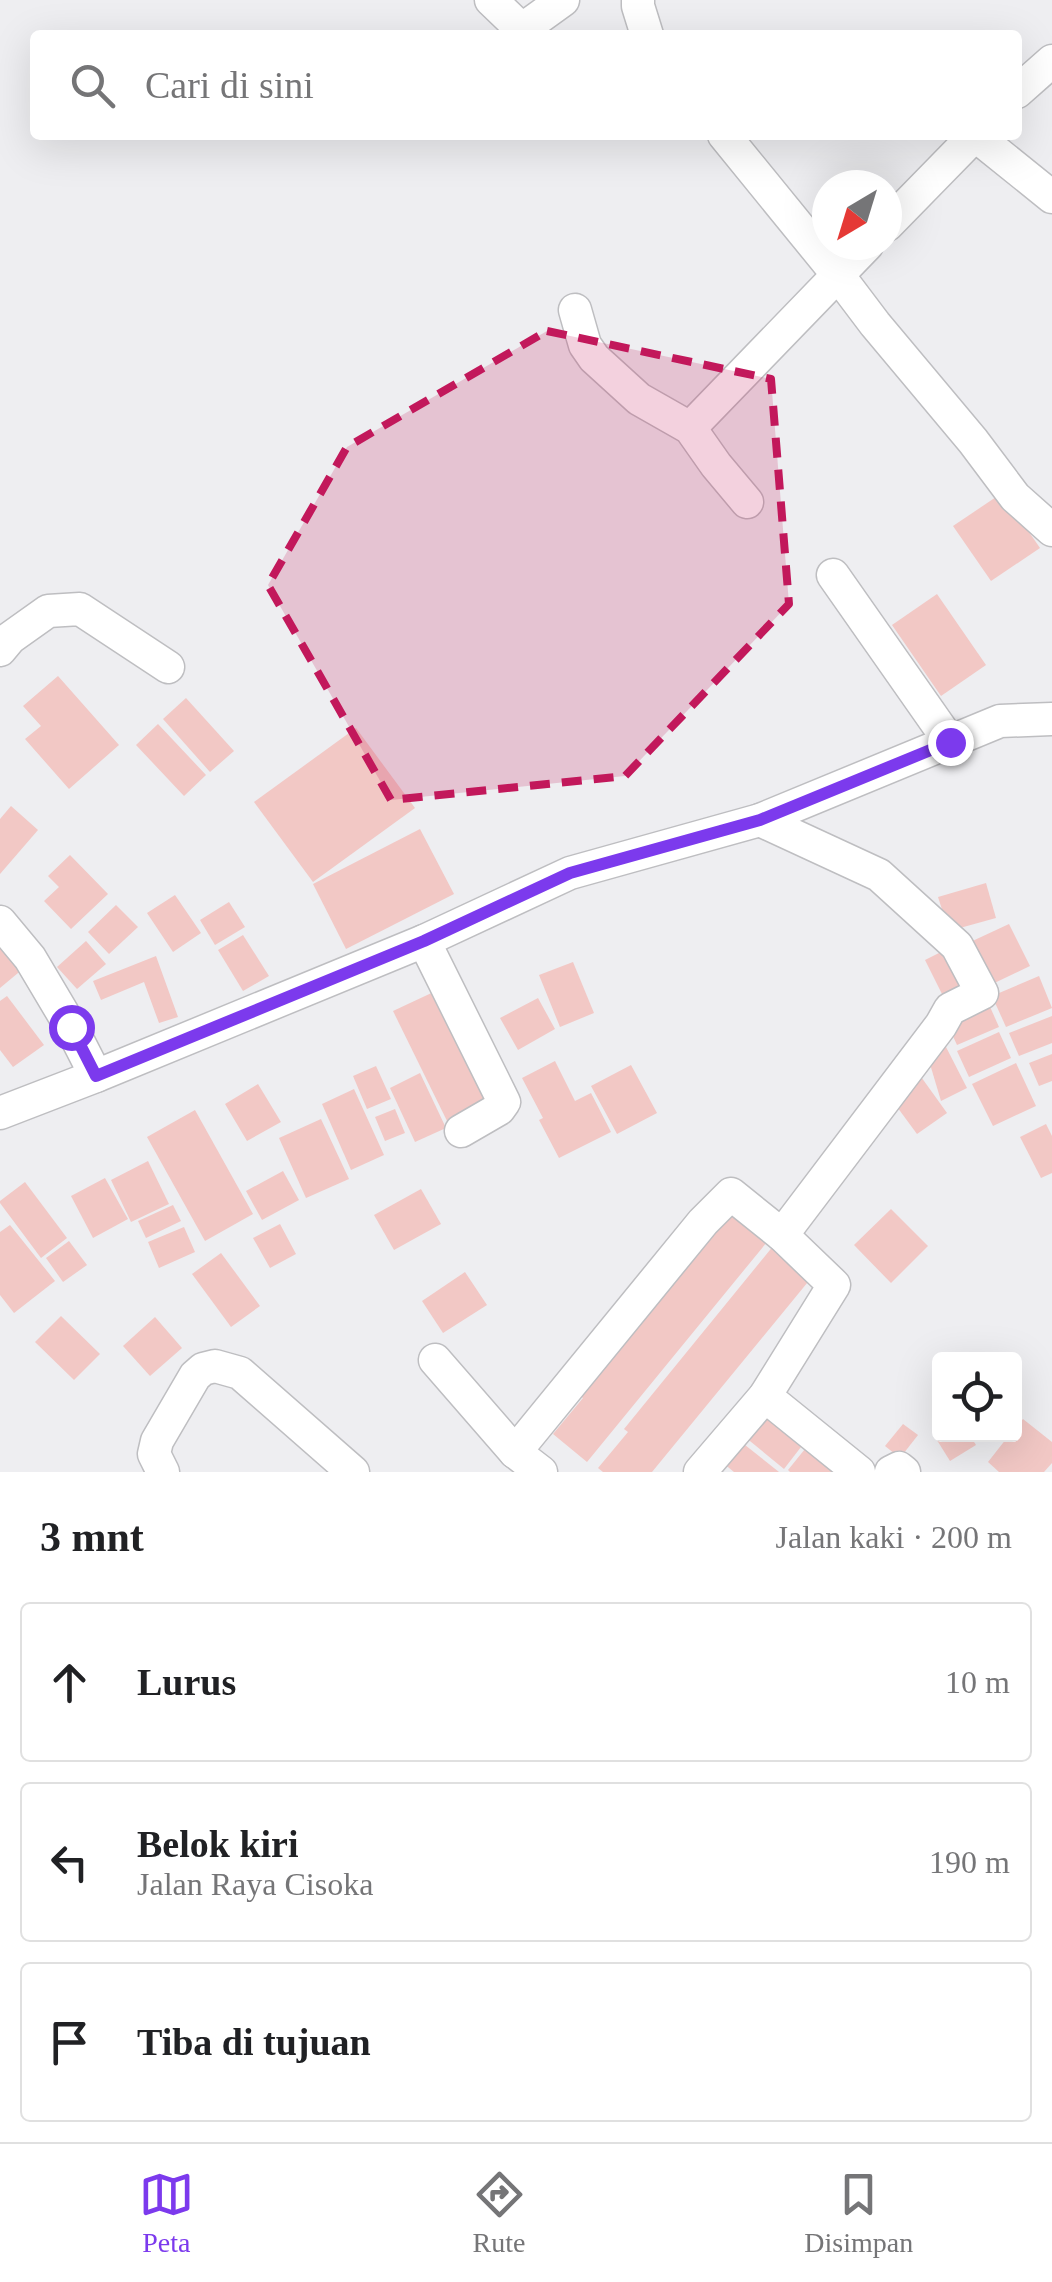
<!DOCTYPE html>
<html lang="id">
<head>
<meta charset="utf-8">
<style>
  body { margin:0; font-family:"Times New Roman",serif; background:#f2f2f2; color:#202124 }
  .controls { position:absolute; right:30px; bottom:30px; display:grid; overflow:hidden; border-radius:10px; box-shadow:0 10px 40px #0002 }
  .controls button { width:90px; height:90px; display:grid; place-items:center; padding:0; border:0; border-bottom:2px solid #e0e0e0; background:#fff; color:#202124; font:50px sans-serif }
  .compass { position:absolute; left:812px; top:170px; width:90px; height:90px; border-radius:50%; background:#fff; box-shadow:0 10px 40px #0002; rotate:218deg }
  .stop { position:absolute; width:30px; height:30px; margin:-22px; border:8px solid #7c3aed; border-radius:50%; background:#fff }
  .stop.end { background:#7c3aed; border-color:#fff; box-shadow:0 2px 10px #0008 }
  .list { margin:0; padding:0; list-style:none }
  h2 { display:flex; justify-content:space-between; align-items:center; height:130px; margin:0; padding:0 40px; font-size:42px }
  h2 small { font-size:32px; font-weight:400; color:#757577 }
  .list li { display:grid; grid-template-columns:65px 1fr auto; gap:30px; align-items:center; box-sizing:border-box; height:160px; margin:0 20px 20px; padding:0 20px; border:2px solid #e0e0e0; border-radius:10px }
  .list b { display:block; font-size:38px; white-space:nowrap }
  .list p { margin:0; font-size:32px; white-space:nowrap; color:#757577 }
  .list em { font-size:32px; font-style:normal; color:#757577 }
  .icon { flex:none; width:55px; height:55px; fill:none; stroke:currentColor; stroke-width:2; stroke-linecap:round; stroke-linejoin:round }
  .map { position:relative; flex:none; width:1052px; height:1472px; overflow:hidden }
  .search { position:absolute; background:#fff; box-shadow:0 10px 40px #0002; left:30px; right:30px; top:30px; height:110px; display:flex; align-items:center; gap:25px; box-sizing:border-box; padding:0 35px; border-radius:10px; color:#757577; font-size:38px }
  .sheet { height:670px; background:#fff }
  nav { display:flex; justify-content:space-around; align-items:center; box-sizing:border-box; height:140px; border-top:2px solid #e0e0e0; background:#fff; font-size:28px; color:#757577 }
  nav a { display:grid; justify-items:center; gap:5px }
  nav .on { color:#7c3aed }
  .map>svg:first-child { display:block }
  .building { fill:#f2c8c5 }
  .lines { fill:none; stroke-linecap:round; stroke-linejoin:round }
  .minor-casing { stroke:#bebec1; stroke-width:35 }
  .minor { stroke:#fff; stroke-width:32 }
  .route { stroke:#7c3aed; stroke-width:12 }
  .marked { fill:#c2185b; fill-opacity:0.2; stroke:#c2185b; stroke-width:8; stroke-dasharray:20 12; stroke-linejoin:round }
</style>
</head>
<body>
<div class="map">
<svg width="1052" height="1472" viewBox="0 0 1052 1472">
  <rect width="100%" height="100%" fill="#eeeef1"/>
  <!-- building -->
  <g class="building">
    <polygon points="1002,493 1040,548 991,581 953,526"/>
    <polygon points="937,594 986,665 941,696 892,625"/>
    <polygon points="58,676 119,745 69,789 25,739 41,726 23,706"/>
    <polygon points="186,698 234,751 210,772 163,719"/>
    <polygon points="158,724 206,775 184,796 136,745"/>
    <polygon points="356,728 415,808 313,882 254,802"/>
    <polygon points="11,806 38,830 0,874 0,819"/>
    <polygon points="420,829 454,894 346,949 313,884"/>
    <polygon points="70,855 108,894 71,929 44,901 59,887 48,876"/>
    <polygon points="986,883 996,918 949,931 938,897"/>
    <polygon points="175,895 201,933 173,952 147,913"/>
    <polygon points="229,902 245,927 215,945 200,920"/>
    <polygon points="116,905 138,927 109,954 88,932"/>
    <polygon points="1009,924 1030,966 986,987 966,944"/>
    <polygon points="243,935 269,976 243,991 218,950"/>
    <polygon points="86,941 106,964 77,989 57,967"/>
    <polygon points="5,945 24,968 0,988 0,948"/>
    <polygon points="951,947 972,989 946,1002 925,960"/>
    <polygon points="156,956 178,1017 159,1023 144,982 101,1000 93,981"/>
    <polygon points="573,962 594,1013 560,1027 539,975"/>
    <polygon points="1039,976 1052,1008 1006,1027 992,996"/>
    <polygon points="440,989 496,1102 449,1125 393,1011"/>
    <polygon points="7,996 44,1045 13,1067 0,1050 0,1001"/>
    <polygon points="538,998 555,1029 518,1050 500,1018"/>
    <polygon points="987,1000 999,1027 957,1045 945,1019"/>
    <polygon points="1052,1016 1052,1043 1019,1056 1009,1033"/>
    <polygon points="999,1032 1011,1058 969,1077 957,1051"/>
    <polygon points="946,1047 967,1088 941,1101 927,1054"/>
    <polygon points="1052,1054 1052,1081 1039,1086 1029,1063"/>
    <polygon points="555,1061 575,1101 591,1093 611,1132 559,1158 539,1120 543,1118 522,1078"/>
    <polygon points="1016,1063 1036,1106 993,1126 972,1084"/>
    <polygon points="631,1065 657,1113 617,1134 591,1086"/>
    <polygon points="376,1066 391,1099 367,1109 353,1076"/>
    <polygon points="420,1073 446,1128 415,1142 390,1088"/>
    <polygon points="919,1074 947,1113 917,1134 889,1096"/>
    <polygon points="258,1084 281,1122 247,1141 225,1104"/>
    <polygon points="354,1089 384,1155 351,1170 322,1104"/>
    <polygon points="395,1109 405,1133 385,1141 375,1117"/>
    <polygon points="195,1110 253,1214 205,1241 147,1137"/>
    <polygon points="321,1119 349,1179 306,1198 279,1138"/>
    <polygon points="1046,1124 1052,1136 1052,1173 1041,1178 1020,1137"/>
    <polygon points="148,1161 169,1204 131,1222 111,1180"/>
    <polygon points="283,1171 299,1200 262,1220 246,1191"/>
    <polygon points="105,1178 128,1219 93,1238 71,1196"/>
    <polygon points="25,1182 67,1238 41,1258 0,1203 0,1201"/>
    <polygon points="421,1189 441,1224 394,1250 374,1215"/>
    <polygon points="173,1205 181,1221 146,1238 138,1221"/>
    <polygon points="891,1209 928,1246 891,1283 854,1245"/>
    <polygon points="729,1211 767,1242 587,1462 553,1434 583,1398 579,1395"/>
    <polygon points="280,1224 296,1254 270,1268 253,1238"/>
    <polygon points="10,1225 55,1281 14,1313 0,1295 0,1232"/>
    <polygon points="184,1227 195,1252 159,1268 148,1242"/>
    <polygon points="69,1241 87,1265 63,1282 46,1258"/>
    <polygon points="774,1245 812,1277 652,1472 603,1472 598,1468 628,1432 624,1429"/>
    <polygon points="221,1253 260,1306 231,1327 192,1274"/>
    <polygon points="465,1272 487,1305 443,1333 422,1301"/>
    <polygon points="61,1316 100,1354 74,1380 35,1342"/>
    <polygon points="155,1317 182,1348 150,1376 123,1346"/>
    <polygon points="763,1415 801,1447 784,1469 745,1437"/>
    <polygon points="1023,1419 1052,1442 1052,1463 1044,1472 999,1472 988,1462 1010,1434 1014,1434 1014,1429"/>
    <polygon points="903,1424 918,1435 900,1458 885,1446"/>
    <polygon points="939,1434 969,1434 976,1445 950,1461 935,1437"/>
    <polygon points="740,1441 779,1472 734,1472 723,1463"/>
    <polygon points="805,1449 834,1472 790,1472 788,1470"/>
  </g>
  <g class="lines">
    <!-- minor casing -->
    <g class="minor-casing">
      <g id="minor">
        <polyline points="491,0 517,25 527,26 563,0"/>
        <polyline points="638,0 638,6 647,35"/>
        <polyline points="1017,92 1052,61"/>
        <polyline points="724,135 838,275 875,324 973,441 1015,497 1052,530"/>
        <polyline points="975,135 1052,197"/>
        <polyline points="887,225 975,135"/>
        <polyline points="575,310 585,345 594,358 639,399 690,428 716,465 747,502"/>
        <polyline points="690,428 867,245"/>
        <polyline points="833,575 950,742"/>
        <polyline points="0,650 10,638 48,611 80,609 168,667"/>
        <polyline points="760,820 879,875 957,946 982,993 950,1009 941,1025 782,1235"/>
        <polyline points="0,922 30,958 71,1027 96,1076"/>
        <polyline points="424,941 504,1102 499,1109 461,1131"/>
        <polyline points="0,1113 96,1076 424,941 570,873 760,820 1000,721 1052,719"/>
        <polyline points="435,1360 515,1452 541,1472"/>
        <polyline points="765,1396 859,1472"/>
        <polyline points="515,1452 703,1222 731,1194 782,1235 834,1285 765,1396 700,1472"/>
        <polyline points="163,1472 154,1454 157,1441 195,1376 203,1369 215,1366 240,1373 353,1472"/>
        <polyline points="891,1472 899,1468 904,1472"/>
      </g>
    </g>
    <!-- minor -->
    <use href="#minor" class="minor"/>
  </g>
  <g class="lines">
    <!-- route -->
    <polyline class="route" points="71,1027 96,1076 424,941 570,873 760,820 950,742"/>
  </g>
  <!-- marked area -->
  <path class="marked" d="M547,331l224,48 18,225 -164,172 -234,24 -123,-215 79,-138z"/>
</svg>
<div class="controls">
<button><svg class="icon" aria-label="locate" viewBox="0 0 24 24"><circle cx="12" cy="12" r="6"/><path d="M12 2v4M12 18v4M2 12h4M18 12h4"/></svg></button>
</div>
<svg class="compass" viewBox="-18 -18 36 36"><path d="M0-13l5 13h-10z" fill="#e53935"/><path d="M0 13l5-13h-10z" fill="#757577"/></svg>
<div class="stop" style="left:71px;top:1027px"></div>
<div class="stop end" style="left:950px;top:742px"></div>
<div class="search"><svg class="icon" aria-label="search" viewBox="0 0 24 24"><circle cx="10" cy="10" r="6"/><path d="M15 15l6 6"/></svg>Cari di sini</div>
</div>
<section class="sheet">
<h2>3 mnt<small>Jalan kaki · 200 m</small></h2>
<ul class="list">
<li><svg class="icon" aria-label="ahead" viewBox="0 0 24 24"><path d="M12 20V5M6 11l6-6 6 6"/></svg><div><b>Lurus</b></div><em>10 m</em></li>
<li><svg class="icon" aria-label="left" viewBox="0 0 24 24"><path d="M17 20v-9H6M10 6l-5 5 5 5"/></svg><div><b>Belok kiri</b><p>Jalan Raya Cisoka</p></div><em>190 m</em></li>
<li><svg class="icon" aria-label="arrive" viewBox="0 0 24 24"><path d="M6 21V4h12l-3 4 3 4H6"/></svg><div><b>Tiba di tujuan</b></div></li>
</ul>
</section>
<nav>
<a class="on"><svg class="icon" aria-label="map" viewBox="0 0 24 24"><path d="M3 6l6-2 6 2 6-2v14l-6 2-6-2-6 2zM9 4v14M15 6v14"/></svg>Peta</a>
<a><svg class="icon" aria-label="directions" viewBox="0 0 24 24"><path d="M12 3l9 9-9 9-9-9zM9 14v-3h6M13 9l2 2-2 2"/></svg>Rute</a>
<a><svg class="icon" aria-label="saved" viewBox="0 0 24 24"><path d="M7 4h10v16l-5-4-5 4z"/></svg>Disimpan</a>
</nav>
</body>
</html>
